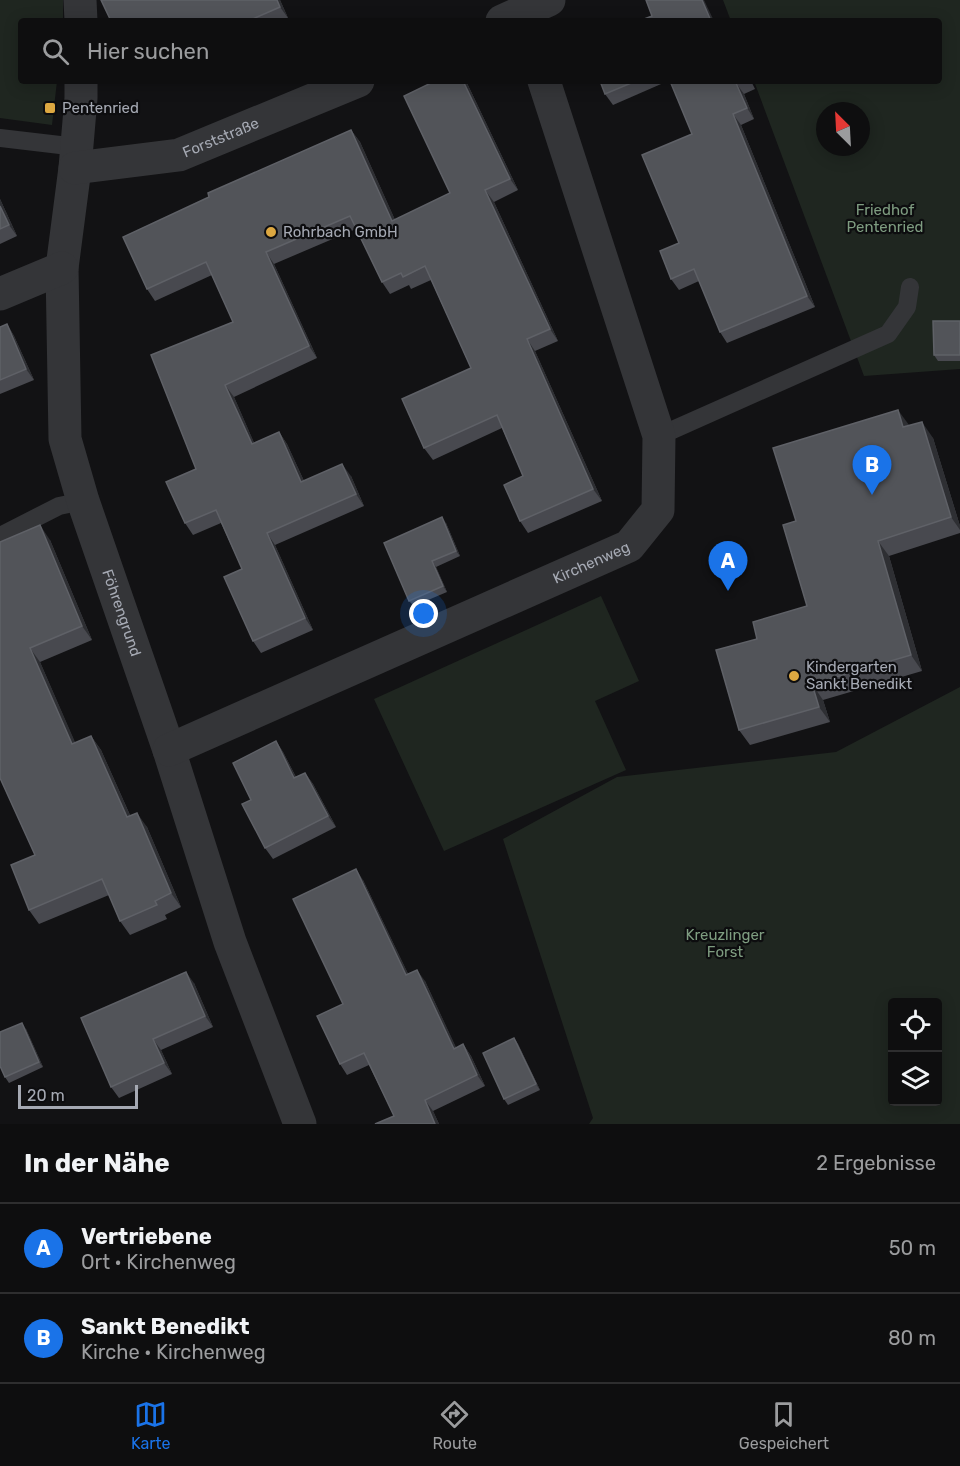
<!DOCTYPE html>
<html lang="de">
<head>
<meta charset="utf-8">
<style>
  body { margin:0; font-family:Rubik,sans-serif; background:#1c1c1d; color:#f1f3f6 }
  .controls { position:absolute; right:18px; bottom:18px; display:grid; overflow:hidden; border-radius:6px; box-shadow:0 3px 15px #0003 }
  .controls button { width:54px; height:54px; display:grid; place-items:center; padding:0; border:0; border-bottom:2px solid #2e2e2f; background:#0e0e0f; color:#f1f3f6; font:30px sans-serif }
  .compass { position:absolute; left:816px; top:102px; width:54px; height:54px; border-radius:50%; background:#0e0e0f; box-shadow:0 3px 15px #0003; rotate:336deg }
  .scale { position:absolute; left:18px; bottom:15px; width:120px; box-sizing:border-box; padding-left:6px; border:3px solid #a5a9b3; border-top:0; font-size:16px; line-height:21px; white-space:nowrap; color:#a5a9b3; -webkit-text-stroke:4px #0d0d0f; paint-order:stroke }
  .you { position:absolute; left:424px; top:614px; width:21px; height:21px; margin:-15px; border:4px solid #fff; border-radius:50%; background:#1a73e8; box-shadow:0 0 0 9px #1a73e833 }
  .badge { display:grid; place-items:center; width:39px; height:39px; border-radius:50%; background:#1a73e8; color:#fff; font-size:20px; font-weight:700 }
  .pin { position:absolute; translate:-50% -50px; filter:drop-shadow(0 2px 3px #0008) }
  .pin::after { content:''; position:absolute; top:32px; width:21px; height:18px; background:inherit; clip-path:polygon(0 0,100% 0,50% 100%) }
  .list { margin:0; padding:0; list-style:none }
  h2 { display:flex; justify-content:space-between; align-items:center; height:78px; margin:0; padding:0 24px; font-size:26px }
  h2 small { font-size:20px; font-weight:400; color:#9b9c9e }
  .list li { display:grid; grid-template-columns:39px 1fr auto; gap:18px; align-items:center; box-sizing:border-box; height:90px; padding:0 24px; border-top:2px solid #2e2e2f }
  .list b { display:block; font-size:22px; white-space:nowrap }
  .list p { margin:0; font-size:20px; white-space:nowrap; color:#9b9c9e }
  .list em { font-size:20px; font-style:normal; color:#9b9c9e }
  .icon { flex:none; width:33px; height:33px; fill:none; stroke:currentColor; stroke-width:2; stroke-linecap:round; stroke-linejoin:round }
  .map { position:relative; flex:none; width:960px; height:1124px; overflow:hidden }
  .search { position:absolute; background:#0e0e0f; box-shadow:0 3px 15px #0003; left:18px; right:18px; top:18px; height:66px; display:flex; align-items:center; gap:15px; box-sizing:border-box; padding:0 21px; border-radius:6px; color:#9b9c9e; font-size:22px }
  .sheet { height:258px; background:#0e0e0f }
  nav { display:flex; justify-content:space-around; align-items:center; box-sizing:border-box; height:84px; border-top:2px solid #2e2e2f; background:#0e0e0f; font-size:16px; color:#9b9c9e }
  nav a { display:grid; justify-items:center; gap:3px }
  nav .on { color:#1a73e8 }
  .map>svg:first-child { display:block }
  .green { fill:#1f2620; fill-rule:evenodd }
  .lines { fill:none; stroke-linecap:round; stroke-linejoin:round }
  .service { stroke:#343538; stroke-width:18 }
  .minor { stroke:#343538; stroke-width:33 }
  .wall { fill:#48494f }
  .shaded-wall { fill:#2e2f33 }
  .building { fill:#525459; stroke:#5f6167; stroke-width:1.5 }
  .poi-dot { fill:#dda841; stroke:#0d0d0f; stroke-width:2 }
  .labels { text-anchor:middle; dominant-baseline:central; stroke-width:4.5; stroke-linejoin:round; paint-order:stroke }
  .poi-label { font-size:15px; fill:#a5a9b3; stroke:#0d0d0f; text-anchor:start }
  .street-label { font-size:15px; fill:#a5a9b3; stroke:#0d0d0f }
  .park-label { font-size:15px; fill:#7e9c80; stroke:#0d0d0f }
</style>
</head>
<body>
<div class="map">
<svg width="960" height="1124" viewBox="0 0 960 1124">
  <rect width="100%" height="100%" fill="#121214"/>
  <!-- green -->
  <g class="green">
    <polygon points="0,0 63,0 63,21 21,21 21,81 57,81 52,125 0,118"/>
    <path d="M723,0h237v369l-96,7 -110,-295h185v-60h-208zM825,111h36v36h-36z"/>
    <polygon points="601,596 639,681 595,701 626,770 444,851 374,699"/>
    <path d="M960,687v437h-371l4,-6 -90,-279 114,-62 219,-25zM892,1002h46v100h-46z"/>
  </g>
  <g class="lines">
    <!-- service -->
    <g class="service">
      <polyline points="0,138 77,147"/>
      <polyline points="659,436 888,334 907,307 910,287"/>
      <polyline points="0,536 59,506 83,501"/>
    </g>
    <!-- minor -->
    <g class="minor">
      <polyline points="80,0 81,21"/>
      <polyline points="502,21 549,0"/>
      <path id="s1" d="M81,81v17l-6,70 -13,100 3,171 18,62 86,249 61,192 70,182"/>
      <path id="s2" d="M75,168l104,-13 179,-74"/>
      <polyline points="0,294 62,268"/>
      <path id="s3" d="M169,750l460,-204 29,-36 1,-74 -115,-355"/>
    </g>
  </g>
  <!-- wall -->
  <g class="wall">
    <polygon points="101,0 280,0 288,18 281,21 111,21"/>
    <polygon points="435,81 466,81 518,190 494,202 558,341 535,351 602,501 528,533 520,521 523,476 502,428 433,460 424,448 471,368 431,280 411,289 409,285 390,294 382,282 356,229 274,264 317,358 234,397 254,443 279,432 287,444 304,481 351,476 364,506 275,545 313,630 261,653 253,641 242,569 221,523 193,535 185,523 196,469 233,322 212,275 155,301 147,289 351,130 360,142 395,220 450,193"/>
    <polygon points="600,81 668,81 613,105 605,94"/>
    <polygon points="670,81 751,81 755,89 744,94 754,119 741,125 815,307 727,343 720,332 699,281 679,290 671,279 679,243 692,134"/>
    <polygon points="0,199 17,236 0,244"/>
    <polygon points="960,321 960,361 938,361 934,355"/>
    <polygon points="7,324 14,336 34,380 0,394 0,327"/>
    <polygon points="909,426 933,438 960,526 960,533 889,556 922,671 823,700 830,722 750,745 739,730 757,639 807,606"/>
    <polygon points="446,523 460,556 436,567 447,592 414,606 409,601"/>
    <polygon points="50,540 92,640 40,662 75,743 91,736 101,750 130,815 147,827 181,907 165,915 167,919 130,935 120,921 109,895 39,924 29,910 35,855 0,778"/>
    <polygon points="276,741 283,752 296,777 305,773 313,784 336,827 273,859 265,848 251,800"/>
    <polygon points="363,880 408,974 425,981 456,1048 463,1044 471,1056 485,1086 433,1111 439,1124 375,1124 394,1116 369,1065 347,1075 340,1064 343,1004"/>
    <polygon points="194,983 213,1027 161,1050 172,1074 119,1098 111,1087"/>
    <polygon points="26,1029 43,1067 9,1083 5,1077"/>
    <polygon points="514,1038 518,1044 540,1090 508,1105 504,1099"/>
  </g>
  <!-- shaded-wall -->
  <g class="shaded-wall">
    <polygon points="277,0 280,0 288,18 280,7"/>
    <polygon points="702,0 704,0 714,21 711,21"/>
    <polygon points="463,81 466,81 518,190 510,179"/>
    <polygon points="736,83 744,94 754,119 747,108"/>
    <polygon points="733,114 741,125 815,307 807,296"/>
    <polygon points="351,130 360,142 401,233 392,221"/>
    <polygon points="485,190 494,202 558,341 550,329"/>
    <polygon points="0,199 17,236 9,225 0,206"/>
    <polygon points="266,252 274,264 317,358 309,346"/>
    <polygon points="7,324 14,336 34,380 26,369"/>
    <polygon points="527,339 535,351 602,501 593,489"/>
    <polygon points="225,385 234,397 260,456 252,444"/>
    <polygon points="898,410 909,425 903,427"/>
    <polygon points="922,422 933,438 960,526 960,530 951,517"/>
    <polygon points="279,432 287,444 310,494 301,482"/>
    <polygon points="342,464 351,476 364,506 356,494"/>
    <polygon points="442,517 446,523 460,556 456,551"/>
    <polygon points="40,525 50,540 92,640 82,626"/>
    <polygon points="267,533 275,545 313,630 305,618"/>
    <polygon points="878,541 889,556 922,671 911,655"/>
    <polygon points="432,561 436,567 447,592 443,586"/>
    <polygon points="30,648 40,662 82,758 72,744"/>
    <polygon points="812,684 823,700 830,722 819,707"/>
    <polygon points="91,736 101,750 137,831 127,817"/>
    <polygon points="276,741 283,752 302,789 294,778"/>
    <polygon points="305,773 313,784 336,827 328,816"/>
    <polygon points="137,813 147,827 181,907 171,893"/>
    <polygon points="356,869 363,880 414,986 406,975"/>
    <polygon points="417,970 425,981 462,1060 454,1049"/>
    <polygon points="186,972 194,983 213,1027 205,1016"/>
    <polygon points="22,1023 26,1029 43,1067 39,1062"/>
    <polygon points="514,1038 518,1044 540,1090 536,1084"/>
    <polygon points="153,1039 161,1050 172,1074 164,1063"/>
    <polygon points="463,1044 471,1056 485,1086 477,1075"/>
    <polygon points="425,1100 433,1111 439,1124 435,1124"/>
  </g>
  <!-- building -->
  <g class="building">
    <polygon points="101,0 277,0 280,7 248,21 111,21"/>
    <polygon points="646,0 702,0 711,21 639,21 652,16"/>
    <polygon points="435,81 463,81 510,179 485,190 550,329 527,339 593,489 520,521 504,485 523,476 497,415 424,448 402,399 471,368 425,266 403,277 401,273 382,282 350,216 266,252 309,346 225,385 252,444 279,432 301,482 342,464 356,494 267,533 305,618 253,641 224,577 242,569 216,510 185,523 166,482 196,469 151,355 233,322 206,262 147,289 123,237 209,197 208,193 351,130 392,221 450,193 404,96"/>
    <polygon points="600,81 636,81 605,94"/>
    <polygon points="670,81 742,81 736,83 747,108 733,114 807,296 720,332 694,269 671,279 660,251 679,243 642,155 692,134"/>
    <polygon points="0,206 9,225 0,229"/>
    <polygon points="933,321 960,321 960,355 934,355"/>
    <polygon points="7,324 26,369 0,380 0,327"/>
    <polygon points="898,410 903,427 922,422 951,517 878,541 911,655 812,684 819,707 739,730 716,650 757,639 753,622 807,606 783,525 796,521 773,448"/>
    <polygon points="442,517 456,551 432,561 443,586 409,601 384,543"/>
    <polygon points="40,525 82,626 30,648 72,744 91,736 127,817 137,813 171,893 155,901 157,905 120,921 102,879 29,910 11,865 35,855 0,778 0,542"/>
    <polygon points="276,741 294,778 305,773 328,816 265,848 242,804 251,800 233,763"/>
    <polygon points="356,869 406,975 417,970 454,1049 463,1044 477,1075 425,1100 435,1124 375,1124 394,1116 364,1053 340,1064 317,1016 343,1004 293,899"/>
    <polygon points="186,972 205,1016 153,1039 164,1063 111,1087 81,1018"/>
    <polygon points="22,1023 39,1062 5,1077 0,1066 0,1032"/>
    <polygon points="514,1038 536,1084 504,1099 483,1053"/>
  </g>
  <!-- markers -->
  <g class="poi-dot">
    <rect x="44" y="102" width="12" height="12" rx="3"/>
    <circle cx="271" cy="232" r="6"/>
    <circle cx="794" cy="676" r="6"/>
  </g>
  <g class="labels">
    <!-- poi labels -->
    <g class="poi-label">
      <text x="62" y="108">Pentenried</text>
      <text x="283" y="232">Rohrbach GmbH</text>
      <text x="806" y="667">Kindergarten<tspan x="806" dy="17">Sankt Benedikt</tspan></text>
    </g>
    <!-- street labels -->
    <g class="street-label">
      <text stroke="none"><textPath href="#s2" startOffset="150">Forststraße</textPath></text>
      <text stroke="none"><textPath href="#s3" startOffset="462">Kirchenweg</textPath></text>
      <text stroke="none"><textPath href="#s1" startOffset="542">Föhrengrund</textPath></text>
    </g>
    <!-- park labels -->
    <g class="park-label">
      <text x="885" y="210">Friedhof<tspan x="885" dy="17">Pentenried</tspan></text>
      <text x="725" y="935">Kreuzlinger<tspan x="725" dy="17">Forst</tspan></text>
    </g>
  </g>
</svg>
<div class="controls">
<button><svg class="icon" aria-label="locate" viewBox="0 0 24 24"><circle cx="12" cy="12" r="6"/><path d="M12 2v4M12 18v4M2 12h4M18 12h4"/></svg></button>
<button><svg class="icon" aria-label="layers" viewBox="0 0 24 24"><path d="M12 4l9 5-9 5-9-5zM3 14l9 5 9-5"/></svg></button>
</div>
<svg class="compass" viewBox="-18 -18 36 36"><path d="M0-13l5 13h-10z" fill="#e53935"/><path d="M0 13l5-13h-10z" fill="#9b9c9e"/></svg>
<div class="scale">20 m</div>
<div class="you"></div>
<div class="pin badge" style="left:728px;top:591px">A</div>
<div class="pin badge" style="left:872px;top:495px">B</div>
<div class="search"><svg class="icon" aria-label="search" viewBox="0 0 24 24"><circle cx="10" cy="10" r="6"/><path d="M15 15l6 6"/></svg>Hier suchen</div>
</div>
<section class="sheet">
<h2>In der Nähe<small>2 Ergebnisse</small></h2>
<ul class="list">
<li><span class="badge">A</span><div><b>Vertriebene</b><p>Ort · Kirchenweg</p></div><em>50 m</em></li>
<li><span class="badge">B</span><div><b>Sankt Benedikt</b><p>Kirche · Kirchenweg</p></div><em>80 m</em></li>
</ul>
</section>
<nav>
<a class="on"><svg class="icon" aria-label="map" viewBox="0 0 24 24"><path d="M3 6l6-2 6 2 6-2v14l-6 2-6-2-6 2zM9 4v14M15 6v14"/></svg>Karte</a>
<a><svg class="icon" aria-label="directions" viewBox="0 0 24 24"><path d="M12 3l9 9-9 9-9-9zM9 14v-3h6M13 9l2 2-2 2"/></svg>Route</a>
<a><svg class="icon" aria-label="saved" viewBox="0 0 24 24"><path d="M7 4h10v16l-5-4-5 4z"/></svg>Gespeichert</a>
</nav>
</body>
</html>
